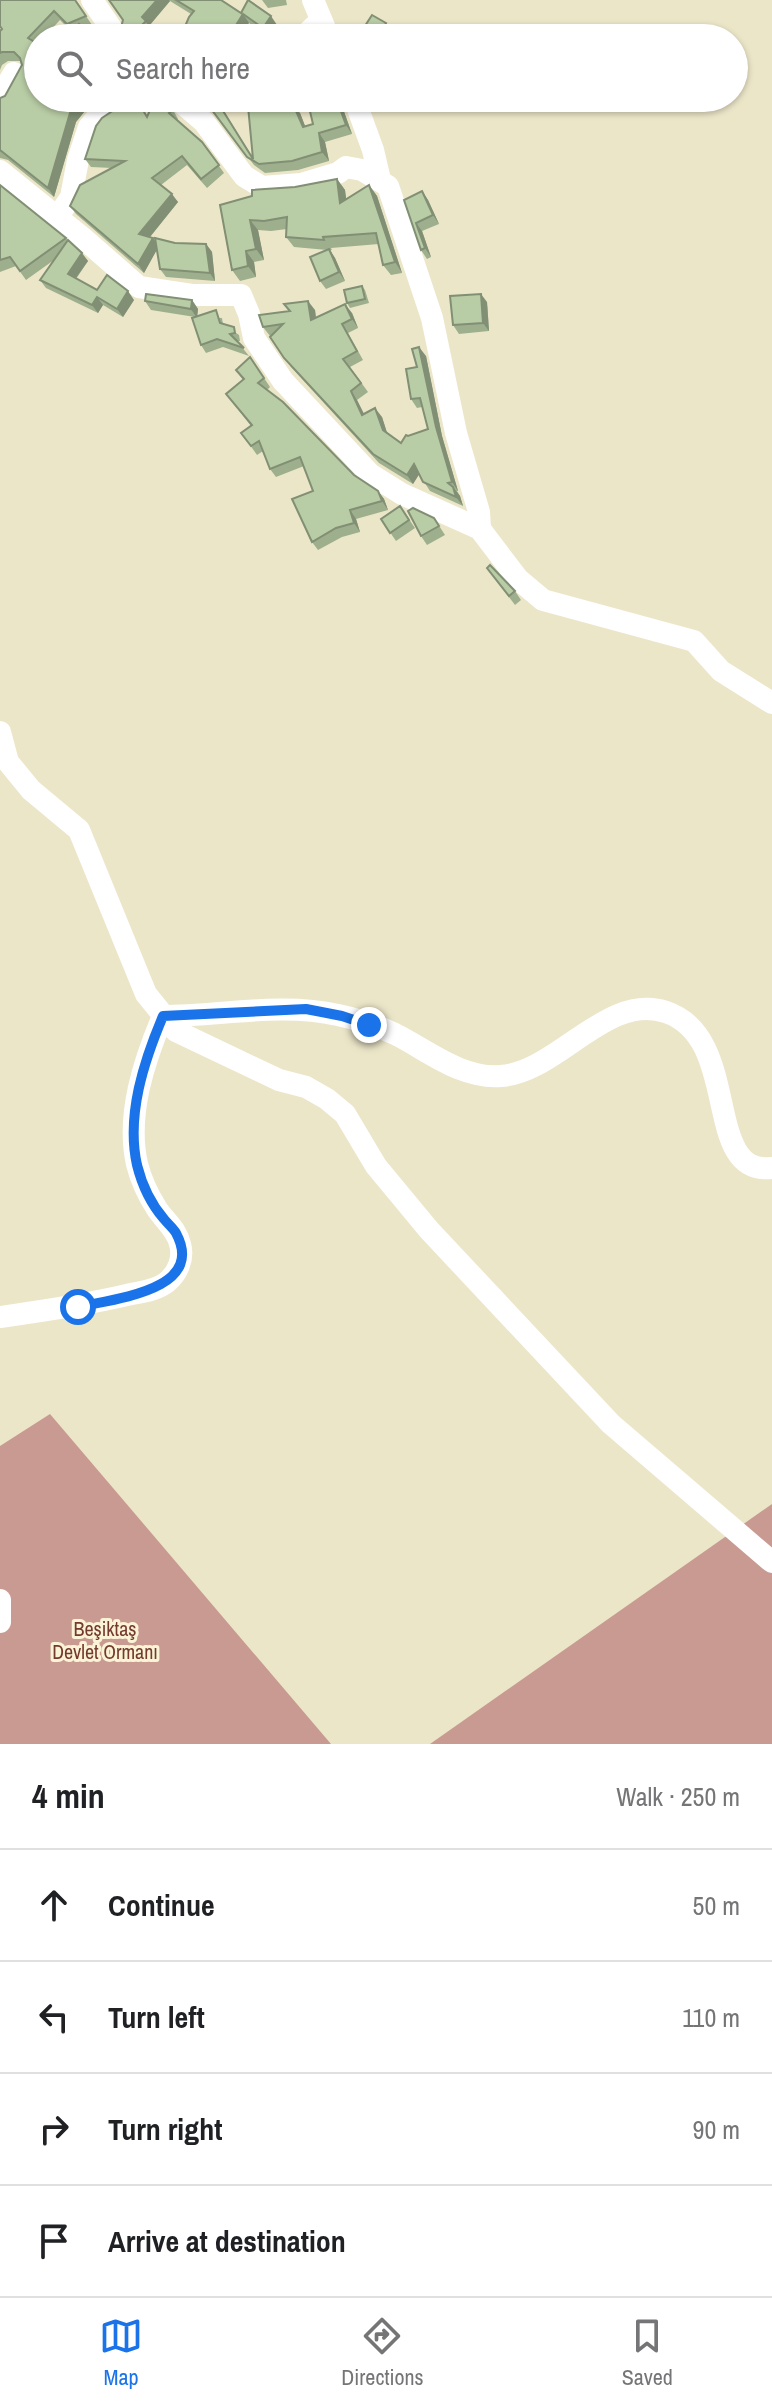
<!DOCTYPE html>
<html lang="en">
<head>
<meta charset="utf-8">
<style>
  body { margin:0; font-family:"Archivo Narrow",sans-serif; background:#f2f2f2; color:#202124 }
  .stop { position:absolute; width:24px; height:24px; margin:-18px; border:6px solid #1a73e8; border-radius:50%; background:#fff }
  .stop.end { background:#1a73e8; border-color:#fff; box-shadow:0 2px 8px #0008 }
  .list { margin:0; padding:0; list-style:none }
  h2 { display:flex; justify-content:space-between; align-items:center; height:104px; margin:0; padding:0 32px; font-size:34px }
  h2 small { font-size:26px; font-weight:400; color:#757577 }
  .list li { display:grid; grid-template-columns:52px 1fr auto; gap:24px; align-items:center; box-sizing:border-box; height:112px; padding:0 32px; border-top:2px solid #e0e0e0 }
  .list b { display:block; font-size:30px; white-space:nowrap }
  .list em { font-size:26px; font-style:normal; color:#757577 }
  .icon { flex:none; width:44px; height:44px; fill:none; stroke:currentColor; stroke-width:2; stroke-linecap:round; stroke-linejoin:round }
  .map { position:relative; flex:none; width:772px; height:1744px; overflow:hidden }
  .search { position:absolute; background:#fff; box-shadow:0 2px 6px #0004; left:24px; right:24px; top:24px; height:88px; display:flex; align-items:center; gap:20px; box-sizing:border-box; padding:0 28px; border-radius:44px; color:#757577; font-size:30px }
  .sheet { height:552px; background:#fff }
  nav { display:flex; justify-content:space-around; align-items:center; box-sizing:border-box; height:112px; border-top:2px solid #e0e0e0; background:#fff; font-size:22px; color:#757577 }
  nav a { display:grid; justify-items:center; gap:4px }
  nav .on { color:#1a73e8 }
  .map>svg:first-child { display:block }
  .forest { fill:#c89a92 }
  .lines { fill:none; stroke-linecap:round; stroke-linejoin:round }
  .minor { stroke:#fff; stroke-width:22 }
  .wall { fill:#9eaf8e }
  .shaded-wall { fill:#818f74 }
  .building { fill:#b8cca5; stroke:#818f74; stroke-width:2 }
  .route { stroke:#1a73e8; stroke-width:10 }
  .labels { text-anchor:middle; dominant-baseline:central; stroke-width:6; stroke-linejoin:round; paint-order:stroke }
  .park-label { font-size:20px; fill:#74392f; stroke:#faf3d6 }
</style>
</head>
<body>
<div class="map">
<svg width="772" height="1744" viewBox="0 0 772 1744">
  <rect width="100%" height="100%" fill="#ece6c9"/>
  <!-- forest -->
  <g class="forest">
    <polygon points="50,1414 331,1744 0,1744 0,1446"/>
    <polygon points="772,1504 772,1744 430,1744"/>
  </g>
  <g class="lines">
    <!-- minor -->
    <g class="minor">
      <polyline points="92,0 111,28 114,38"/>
      <polyline points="313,0 329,38"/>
      <polyline points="302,38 321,20"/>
      <polyline points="0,97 14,73"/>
      <polyline points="176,98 204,122 244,176 262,187 301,184 338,173 346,167 362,170 388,186 432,318 456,433 479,512 480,529"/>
      <polyline points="354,98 373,150 380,180"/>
      <polyline points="0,171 83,238 139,287 192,295 241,295 249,314 254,338 283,381 370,474 402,494 480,529 518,579 543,600 694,641 721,671 772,703"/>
      <polyline points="57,218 71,197 78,160 89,127 99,115 128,98"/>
      <polyline points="0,732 8,762 31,790 79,830 146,994 176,1031 279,1080 306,1087 327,1099 345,1114 376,1166 429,1230 611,1424 772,1562"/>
      <path d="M0,1317c43,-6 84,-12 127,-22 13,-3 29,-4 40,-13 11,-9 17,-24 13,-38 -3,-14 -15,-23 -23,-35 -9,-14 -16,-29 -20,-45 -11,-49 7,-103 26,-148 58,0 118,-14 175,-1 19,4 40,11 57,19 34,17 66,45 106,42 57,-4 106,-84 165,-64 77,26 35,164 106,156"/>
      <polyline points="0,1600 0,1622"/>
    </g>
  </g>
  <!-- wall -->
  <g class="wall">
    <polygon points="0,0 80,7 92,25 72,32 60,20 43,38 38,38 38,98 101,98 89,106 76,122 54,197 8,160 0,158 0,98 5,96 22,65 20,61 8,61 2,65 0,70 0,31 2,29"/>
    <polygon points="109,0 221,0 241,13 277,25 269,37 249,23 191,14 170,1 149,26 152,30 144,38 118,38 123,20"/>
    <polygon points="262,0 286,0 287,5 268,8"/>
    <polygon points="386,23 392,31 388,38 370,38 363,29"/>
    <polygon points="197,98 228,98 218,102 253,158 300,113 305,126 313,124 336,98 342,106 352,134 325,142 329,161 298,170 265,173 254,165 213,111 205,98 201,101"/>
    <polygon points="173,110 178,119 177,120 202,142 224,173 207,188 187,165 161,185 178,202 150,237 156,242 206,244 212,252 215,281 166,277 160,269 157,249 144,273 76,214 70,206 112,168 91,167 85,159 148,116"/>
    <polygon points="337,179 345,190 346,199 369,185 377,196 402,273 391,275 383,265 379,244 331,248 332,250 330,250 335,258 345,281 326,289 320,281 327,250 294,247 286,237 287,229 271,231 258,230 264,260 254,262 256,277 240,281 232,270 220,205 295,187"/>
    <polygon points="0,185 66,238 88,261 76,279 97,290 134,300 123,317 103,305 98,313 46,288 40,280 54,260 26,280 16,266 0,272"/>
    <polygon points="422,191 428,200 439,224 422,231 431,257 427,259 421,250 404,200"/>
    <polygon points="362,286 365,290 369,303 350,308 347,303"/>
    <polygon points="192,300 198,309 197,317 222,318 223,324 239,335 240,341 237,341 249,356 223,347 206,353 201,345 195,317 151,310 145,301"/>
    <polygon points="487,302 489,331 459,334 453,325"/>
    <polygon points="284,304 315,310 316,317 352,313 358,328 348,333 363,360 350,367 368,392 357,400 364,414 382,417 387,433 401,443 408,436 428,429 422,407 417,408 411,399 417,367 426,356 442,436 458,491 457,491 460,496 463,506 430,491 419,474 413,484 379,463 291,367 270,337 271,336 270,336 263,327 289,311"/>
    <polygon points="250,357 270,387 267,390 354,475 378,491 384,499 388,510 356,519 360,532 342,537 318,550 312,542 313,491 304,466 276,477 270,469 263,451 257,455 247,441 251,426 226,394 243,380 236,370"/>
    <polygon points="400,506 415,528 396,541 381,519"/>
    <polygon points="434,518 445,535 427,545 421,536"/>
    <polygon points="487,568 515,591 521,600 515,605"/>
  </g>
  <!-- shaded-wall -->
  <g class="shaded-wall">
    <polygon points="157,0 169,0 170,1 149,26 142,17"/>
    <polygon points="243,14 249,23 240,38 228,38"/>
    <polygon points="271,16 277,25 269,37 263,28"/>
    <polygon points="386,23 392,31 388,38 377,38"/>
    <polygon points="81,98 83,98 89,106 76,122 54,197 48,188 70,113"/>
    <polygon points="336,98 342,106 352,134 346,125"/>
    <polygon points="293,104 300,113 309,136 303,127"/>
    <polygon points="319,133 325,142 329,161 322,152"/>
    <polygon points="337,179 345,190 348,213 340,203"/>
    <polygon points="369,185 377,196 402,273 395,262"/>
    <polygon points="422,191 428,200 439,224 433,215"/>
    <polygon points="172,194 178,202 145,243 139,234"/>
    <polygon points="250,220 258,230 264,260 256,249"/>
    <polygon points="416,223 422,231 431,257 425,248"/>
    <polygon points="153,238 159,246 144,273 138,264"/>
    <polygon points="206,244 212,252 215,281 210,273"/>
    <polygon points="329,249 335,258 345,281 339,272"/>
    <polygon points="246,251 254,262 256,277 248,266"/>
    <polygon points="82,253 88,261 73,282 68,274"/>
    <polygon points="128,291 134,300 123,317 117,309"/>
    <polygon points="481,294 487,302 489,331 483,323"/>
    <polygon points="97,297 103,305 98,313 92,305"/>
    <polygon points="192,300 198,309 197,318 191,309"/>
    <polygon points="308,301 315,310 317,329 311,320"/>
    <polygon points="345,304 352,313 358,328 352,319"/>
    <polygon points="419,347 426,356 442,436 458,491 452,482 436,427"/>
    <polygon points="351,391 357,400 369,424 362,415"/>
    <polygon points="375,408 382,417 389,439 383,430"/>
    <polygon points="414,464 420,473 413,484 407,475"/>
    <polygon points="453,487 460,496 463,506 456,497"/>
    <polygon points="378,491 384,499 388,510 382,501"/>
    <polygon points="350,510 356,519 360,532 354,523"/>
  </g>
  <!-- building -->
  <g class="building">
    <polygon points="0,0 75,0 86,16 67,24 54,11 28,38 38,44 38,98 81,98 70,113 48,188 0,150 0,98 5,96 22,65 20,58 14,52 2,52 0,53 0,31 2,29 0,26"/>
    <polygon points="109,0 157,0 142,17 146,21 132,35 135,38 118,38 123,20"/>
    <polygon points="176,0 221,0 241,13 248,0 271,16 263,28 243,14 228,38 180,38 189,17 194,11"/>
    <polygon points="372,15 386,23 377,38 363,29"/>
    <polygon points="79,24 95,38 66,38"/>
    <polygon points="132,98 136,98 147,117 155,98 161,98 173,110 169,113 202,142 219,165 201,179 182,156 152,178 172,194 139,234 153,238 138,264 70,206 80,185 125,161 85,159 96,126 102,118"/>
    <polygon points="205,98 215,98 253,159 248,106 293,104 303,127 313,124 308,103 336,98 346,125 319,133 322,152 292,161 259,164 247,157 206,102"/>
    <polygon points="337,179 340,203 369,185 395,262 383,265 376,233 323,237 324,240 286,237 287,217 264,221 250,220 256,249 246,251 248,266 232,270 220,205 252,196 252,190 295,187"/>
    <polygon points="0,185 66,238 20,271 10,257 0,260"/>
    <polygon points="422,191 433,215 416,223 425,248 421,250 404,200"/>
    <polygon points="155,238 175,243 206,244 210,273 160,269"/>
    <polygon points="68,240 82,253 68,274 97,290 107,275 128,291 117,309 97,297 92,305 40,280"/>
    <polygon points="329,249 339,272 320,281 310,257"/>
    <polygon points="362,286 365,299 347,303 344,290"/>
    <polygon points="146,294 192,300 191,309 145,301"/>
    <polygon points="481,294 483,323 453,325 450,296"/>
    <polygon points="308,301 311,320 345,304 352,319 342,324 357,351 343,359 361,383 351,391 362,415 375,408 383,430 401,443 406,435 408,436 428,429 420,398 411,399 406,369 417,367 412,349 419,347 436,427 452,482 448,483 453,487 456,497 423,482 414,464 407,475 373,454 284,358 270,337 283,324 263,327 259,315 290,311 284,304"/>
    <polygon points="216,310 220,323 234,327 235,333 230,334 244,348 217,339 201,345 192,318"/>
    <polygon points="250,357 264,378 258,383 283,402 354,475 378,491 382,501 350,510 354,523 336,528 312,542 292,499 313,491 300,457 270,469 259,441 251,446 241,433 252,425 226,394 244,379 236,370"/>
    <polygon points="400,506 409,520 390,533 381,519"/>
    <polygon points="413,508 434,518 439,526 421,536 408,511"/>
    <polygon points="490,565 515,591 509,596 487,568"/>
  </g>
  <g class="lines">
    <!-- route -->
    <path class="route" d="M78,1307c34,-8 129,-16 98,-74 -3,-5 -8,-9 -12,-14 -13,-15 -22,-34 -27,-54 -11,-50 7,-104 26,-149l143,-7 36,7 27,9"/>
  </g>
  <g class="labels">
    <!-- park labels -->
    <g class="park-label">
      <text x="105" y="1628">Beşiktaş<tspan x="105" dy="23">Devlet Ormanı</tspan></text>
    </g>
  </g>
</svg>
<div class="stop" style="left:78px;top:1307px"></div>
<div class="stop end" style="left:369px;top:1025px"></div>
<div class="search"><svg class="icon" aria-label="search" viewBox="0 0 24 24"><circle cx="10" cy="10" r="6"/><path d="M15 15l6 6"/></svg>Search here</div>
</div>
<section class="sheet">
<h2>4 min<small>Walk · 250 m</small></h2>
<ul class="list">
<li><svg class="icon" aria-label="ahead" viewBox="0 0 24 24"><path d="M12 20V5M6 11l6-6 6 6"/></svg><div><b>Continue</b></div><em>50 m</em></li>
<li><svg class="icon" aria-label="left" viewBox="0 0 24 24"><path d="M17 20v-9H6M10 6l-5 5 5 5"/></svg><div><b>Turn left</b></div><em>110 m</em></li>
<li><svg class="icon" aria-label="right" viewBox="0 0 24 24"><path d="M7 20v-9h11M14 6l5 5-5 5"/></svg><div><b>Turn right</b></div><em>90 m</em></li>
<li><svg class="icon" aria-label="arrive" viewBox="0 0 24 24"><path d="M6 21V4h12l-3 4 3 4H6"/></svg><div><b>Arrive at destination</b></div></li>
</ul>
</section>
<nav>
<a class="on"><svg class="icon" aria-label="map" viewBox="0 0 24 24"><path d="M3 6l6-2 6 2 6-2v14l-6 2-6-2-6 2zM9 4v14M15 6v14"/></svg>Map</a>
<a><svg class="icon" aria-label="directions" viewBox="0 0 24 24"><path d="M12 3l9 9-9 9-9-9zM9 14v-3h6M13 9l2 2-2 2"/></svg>Directions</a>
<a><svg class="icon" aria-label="saved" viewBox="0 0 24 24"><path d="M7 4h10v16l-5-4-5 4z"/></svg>Saved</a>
</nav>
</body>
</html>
